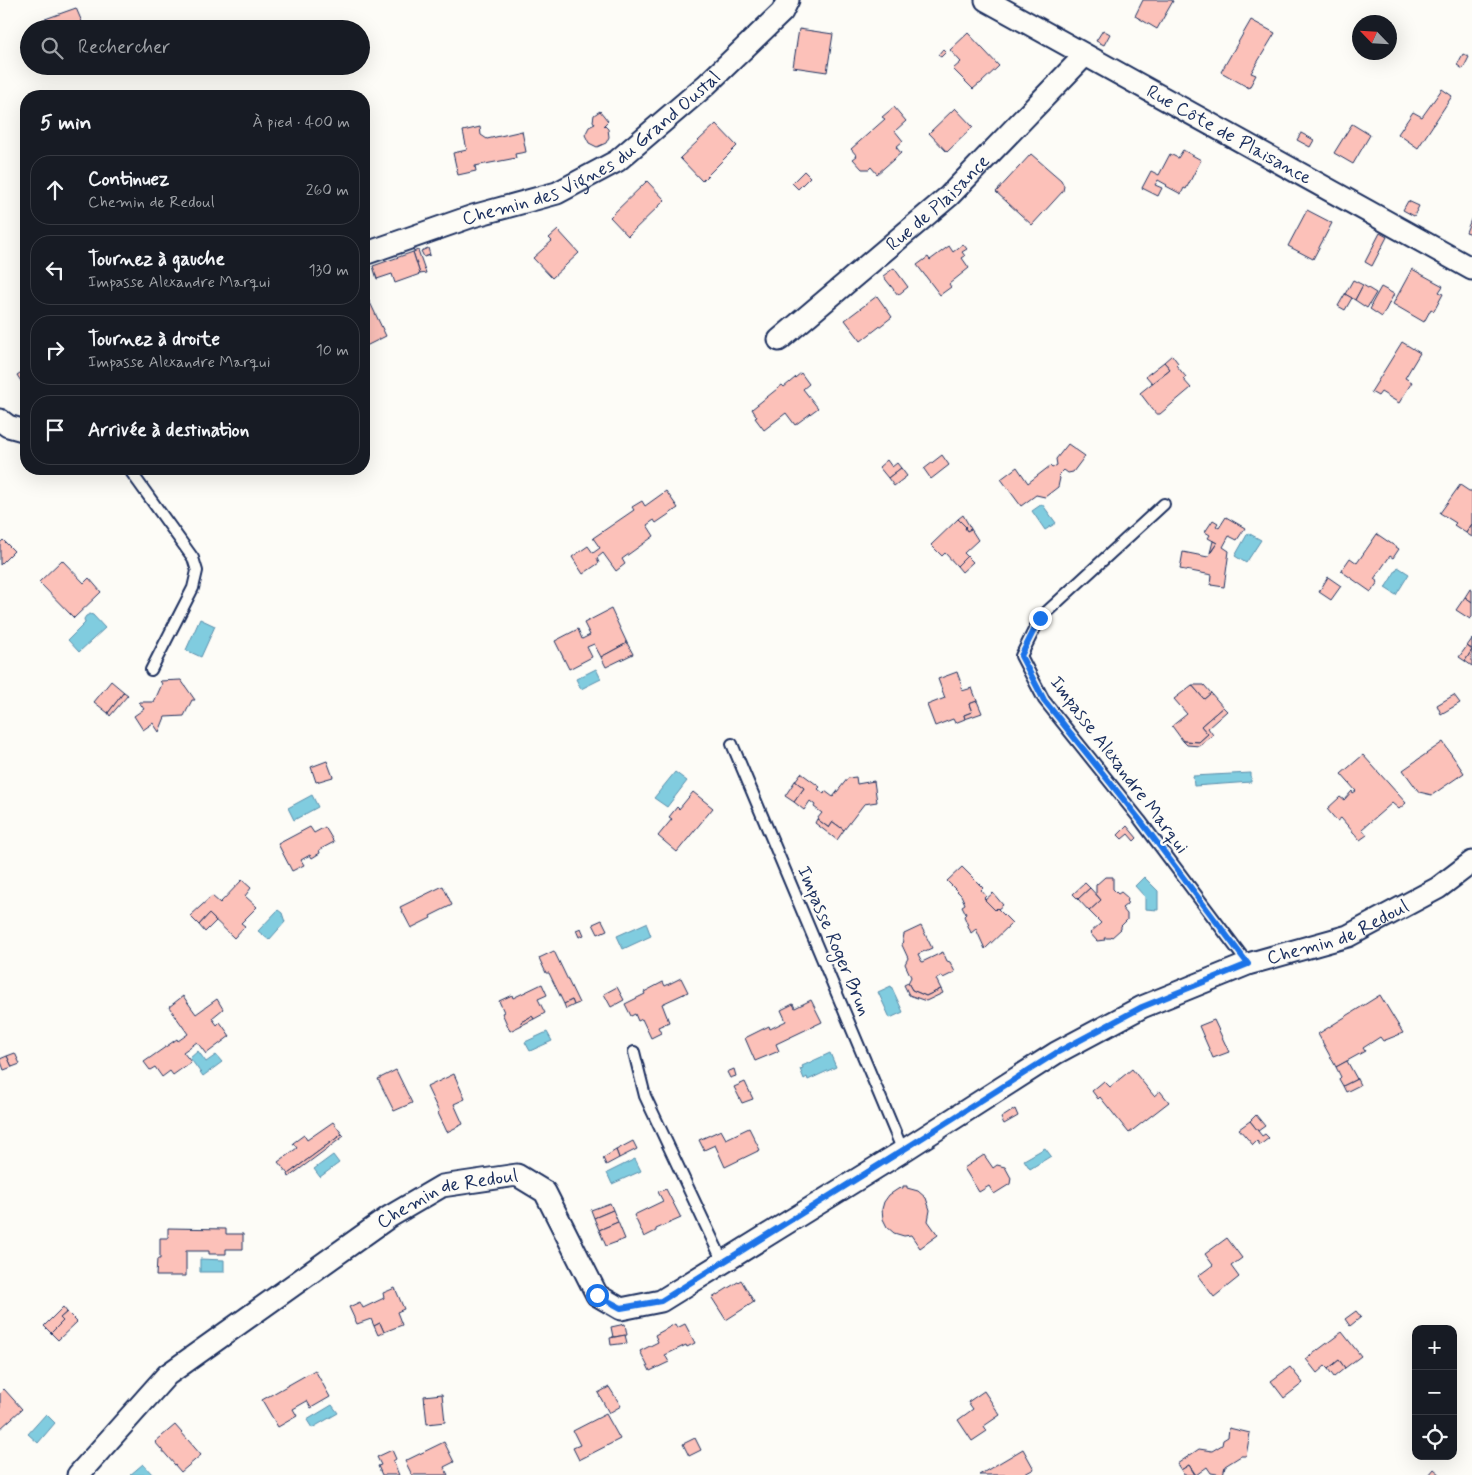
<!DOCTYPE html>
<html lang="fr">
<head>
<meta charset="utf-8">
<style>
  body { margin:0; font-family:Mynerve,sans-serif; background:#20242c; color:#f1f3f6 }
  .controls { position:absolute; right:15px; bottom:15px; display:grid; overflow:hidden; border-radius:10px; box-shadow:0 5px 20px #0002 }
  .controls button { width:45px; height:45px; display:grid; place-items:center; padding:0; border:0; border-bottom:1px solid #363941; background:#171b24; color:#f1f3f6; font:25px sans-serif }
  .compass { position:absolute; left:1352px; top:15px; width:45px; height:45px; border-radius:50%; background:#171b24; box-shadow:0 5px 20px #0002; rotate:295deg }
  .stop { position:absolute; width:15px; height:15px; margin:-11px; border:4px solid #1a73e8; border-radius:50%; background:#fff }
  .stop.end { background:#1a73e8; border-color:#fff; box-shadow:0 1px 5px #0008 }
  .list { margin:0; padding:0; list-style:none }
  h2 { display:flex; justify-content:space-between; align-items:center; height:65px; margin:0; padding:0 20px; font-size:21px }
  h2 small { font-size:16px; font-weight:400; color:#9ea1a6 }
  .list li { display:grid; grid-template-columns:32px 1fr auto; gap:15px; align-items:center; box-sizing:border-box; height:70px; margin:0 10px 10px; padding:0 10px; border:1px solid #363941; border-radius:20px }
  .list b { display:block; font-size:19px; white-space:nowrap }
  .list p { margin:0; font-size:16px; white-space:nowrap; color:#9ea1a6 }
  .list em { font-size:16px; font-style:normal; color:#9ea1a6 }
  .icon { flex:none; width:28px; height:28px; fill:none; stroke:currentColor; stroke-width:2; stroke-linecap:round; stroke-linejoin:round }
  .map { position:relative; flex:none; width:1472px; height:1475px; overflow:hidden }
  .search { position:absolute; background:#171b24; box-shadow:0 5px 20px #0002; left:20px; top:20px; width:350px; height:55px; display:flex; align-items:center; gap:12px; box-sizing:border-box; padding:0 18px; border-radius:28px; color:#9ea1a6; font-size:19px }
  .panel { position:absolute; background:#171b24; box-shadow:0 5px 20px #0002; left:20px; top:90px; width:350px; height:385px; border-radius:20px }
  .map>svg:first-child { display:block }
  .water { fill:#80ccdf; stroke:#588dab }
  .building { fill:#fcc1b9; stroke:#1b2f5e }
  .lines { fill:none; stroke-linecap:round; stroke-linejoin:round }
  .service-casing { stroke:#1b2f5e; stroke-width:14 }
  .minor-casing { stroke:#1b2f5e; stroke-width:25 }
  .service { stroke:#fdfcf7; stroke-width:10 }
  .minor { stroke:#fdfcf7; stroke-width:21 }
  .route { stroke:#1a73e8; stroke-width:6 }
  .labels { text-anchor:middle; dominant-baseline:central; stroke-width:5; stroke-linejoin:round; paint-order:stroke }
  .street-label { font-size:19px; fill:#1b2f5e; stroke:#fdfcf7 }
</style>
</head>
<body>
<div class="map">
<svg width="1472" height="1475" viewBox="0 0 1472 1475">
  <rect width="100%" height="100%" fill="#fdfcf7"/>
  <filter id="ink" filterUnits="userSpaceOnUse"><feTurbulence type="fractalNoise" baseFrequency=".02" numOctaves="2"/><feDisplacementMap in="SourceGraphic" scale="10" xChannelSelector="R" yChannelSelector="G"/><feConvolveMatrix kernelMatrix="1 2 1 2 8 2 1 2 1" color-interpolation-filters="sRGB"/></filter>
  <g filter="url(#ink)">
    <!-- water -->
    <g class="water">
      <polygon points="1042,504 1056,523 1045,530 1032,511"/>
      <polygon points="1248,533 1261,540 1246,563 1235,556"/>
      <polygon points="1398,567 1409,574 1396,595 1385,588"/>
      <polygon points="90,614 93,615 105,628 79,652 68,640 85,623 84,619 86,616"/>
      <polygon points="200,619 215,626 201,657 186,650"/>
      <polygon points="596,669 601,679 581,689 576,679"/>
      <polygon points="675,772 687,781 667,807 654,798"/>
      <polygon points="1251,773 1251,782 1194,786 1193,776"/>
      <polygon points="312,795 318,807 294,820 288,808"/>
      <polygon points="1144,877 1158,891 1158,910 1145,909 1145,897 1135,886"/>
      <polygon points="278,910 282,913 285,922 269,940 258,931"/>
      <polygon points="646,923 651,936 623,949 617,936"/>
      <polygon points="891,986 903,1012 890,1018 878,992"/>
      <polygon points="547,1032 552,1041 530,1051 525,1042"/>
      <polygon points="198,1051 206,1062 216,1055 222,1062 203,1076 190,1058"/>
      <polygon points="830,1053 836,1067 808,1080 807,1077 804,1079 800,1069 803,1068 802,1066"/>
      <polygon points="1045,1148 1051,1156 1030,1169 1024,1160"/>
      <polygon points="333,1155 339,1163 320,1177 314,1169"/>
      <polygon points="635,1159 641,1171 612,1184 607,1173"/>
      <polygon points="200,1259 224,1260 224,1272 200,1272"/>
      <polygon points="332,1405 338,1413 312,1428 307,1420"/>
      <polygon points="46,1414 55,1423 38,1443 28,1434"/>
      <polygon points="143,1464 153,1475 130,1475"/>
    </g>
    <!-- building -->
    <g class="building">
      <polygon points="1143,0 1171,0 1173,1 1157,29 1135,16"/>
      <polygon points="76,8 85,29 36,29 34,23"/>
      <polygon points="1251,20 1275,33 1251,73 1256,75 1249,88 1221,72"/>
      <polygon points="799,29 833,34 827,72 793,67"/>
      <polygon points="1103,30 1110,34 1104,45 1096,41"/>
      <polygon points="968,33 999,66 980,84 979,84 973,89 953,69 961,62 950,50"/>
      <polygon points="943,49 946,52 941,57 938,55"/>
      <polygon points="1463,54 1469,57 1463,69 1457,65"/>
      <polygon points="1442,89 1452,96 1418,148 1398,134 1413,112 1422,117"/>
      <polygon points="894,107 906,121 895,131 903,141 896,147 901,153 877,174 871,167 869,169 862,169 853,159 857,156 851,149 885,119 882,117"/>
      <polygon points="955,108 973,127 947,152 929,133"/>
      <polygon points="600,111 608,121 604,125 608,129 609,137 606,143 597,147 589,143 585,135 589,127 595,124 593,121 594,115"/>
      <polygon points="716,124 737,146 702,181 680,158"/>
      <polygon points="1352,124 1370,135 1353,164 1334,153"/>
      <polygon points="480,127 481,135 487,139 522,131 526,152 515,154 516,158 475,166 476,171 458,175 453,153 467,150 463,131"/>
      <polygon points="1301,133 1314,140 1310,147 1297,140"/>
      <polygon points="1183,150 1201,160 1186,189 1184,188 1181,194 1166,186 1167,185 1158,180 1155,185 1162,188 1158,196 1142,188 1151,171 1159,175 1170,154 1178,158"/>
      <polygon points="1031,154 1061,180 1064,186 1063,191 1032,225 996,192"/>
      <polygon points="804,171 810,177 798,189 792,183"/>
      <polygon points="647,181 665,200 628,236 610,217"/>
      <polygon points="1408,201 1419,206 1414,216 1403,210"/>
      <polygon points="1307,210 1332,223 1313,259 1288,246"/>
      <polygon points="1472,217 1472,234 1466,232"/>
      <polygon points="558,230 579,253 552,278 533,258 552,241 549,238"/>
      <polygon points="1380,233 1387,237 1372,266 1365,262"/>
      <polygon points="963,244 967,249 962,252 965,256 962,258 969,268 949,284 951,287 940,295 917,265 928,257 930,260 949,246 953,252"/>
      <polygon points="428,248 430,255 424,257 421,251"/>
      <polygon points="418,250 426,273 420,274 413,252"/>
      <polygon points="413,252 420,274 395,283 392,274 377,279 373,266"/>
      <polygon points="894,268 908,287 898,295 883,276"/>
      <polygon points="1412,269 1443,286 1439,292 1443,294 1434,311 1431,309 1424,322 1393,304"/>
      <polygon points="1353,280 1363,285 1355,300 1345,294"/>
      <polygon points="1363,285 1376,293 1367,308 1355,300"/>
      <polygon points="1381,287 1394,294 1382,317 1370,309 1372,306 1371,305"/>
      <polygon points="364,290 386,336 364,347"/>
      <polygon points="1345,294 1352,298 1345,310 1338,306"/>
      <polygon points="877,296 892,317 861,341 845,320"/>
      <polygon points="1402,342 1420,353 1405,378 1412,382 1399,403 1381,392 1378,396 1371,392"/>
      <polygon points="1172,355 1178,363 1176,365 1186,377 1183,379 1191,388 1160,414 1156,414 1140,393 1170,369 1164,362"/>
      <polygon points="1164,362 1170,369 1152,383 1146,376"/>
      <polygon points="26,369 26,389 17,375"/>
      <polygon points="801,373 809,384 803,389 818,408 795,425 786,413 764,430 755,418 757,417 752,409 782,385 784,387"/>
      <polygon points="1068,444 1085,456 1073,472 1068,473 1064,470 1058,476 1060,478 1058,487 1045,497 1036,495 1021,506 1001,479 1017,467 1028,483 1050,466 1052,468 1057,465 1056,459"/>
      <polygon points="942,455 949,465 931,479 924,469"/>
      <polygon points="887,460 892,467 897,463 901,468 888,478 879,467"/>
      <polygon points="901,468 907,476 894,486 888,478"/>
      <polygon points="1460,485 1469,491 1472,491 1472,524 1466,533 1454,525 1456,523 1440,513"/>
      <polygon points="666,491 678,508 656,523 654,520 647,525 654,536 622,559 625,564 616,571 603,553 597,558 599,563 583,574 572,557 588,546 593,553 600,548 593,538 634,510 632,507 642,501 645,506"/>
      <polygon points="963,515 971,529 967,531 965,528 966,527 958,519"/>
      <polygon points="1226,517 1245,528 1237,540 1229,536 1223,547 1229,551 1224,587 1211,585 1212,575 1180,569 1183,552 1208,557 1217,543 1208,538 1210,535 1205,532 1213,520 1218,523 1216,526 1219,528"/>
      <polygon points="958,519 966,527 965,528 967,531 971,529 978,540 964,553 967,556 957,566 945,553 942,556 931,545"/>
      <polygon points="1472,524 1472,537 1466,533"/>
      <polygon points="1377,534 1399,549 1393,558 1390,556 1374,579 1378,582 1371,592 1341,571 1350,558 1357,563"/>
      <polygon points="3,540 14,551 0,565 0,543"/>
      <polygon points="1213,541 1217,543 1210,553"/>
      <polygon points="967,556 973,562 962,572 957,566"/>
      <polygon points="62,560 84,583 89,578 101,592 74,618 39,582"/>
      <polygon points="1328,577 1341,586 1331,600 1319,592"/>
      <polygon points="1470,589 1472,590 1472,602 1465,597"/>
      <polygon points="1465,597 1472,602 1472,617 1470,619 1456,610"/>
      <polygon points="611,609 627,643 601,657 594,644 587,647 592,657 569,669 555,641 578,629 582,639 590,635 584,623"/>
      <polygon points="1472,639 1472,649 1467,646"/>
      <polygon points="627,643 633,654 606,667 601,657"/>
      <polygon points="1467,646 1472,650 1465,661 1459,657"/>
      <polygon points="1472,650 1472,666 1465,661"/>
      <polygon points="957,672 962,686 961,687 962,691 972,688 977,701 969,704 972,712 964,715 965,719 955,723 953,719 935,726 927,705 945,698 938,679"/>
      <polygon points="181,680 195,700 192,700 184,716 165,717 159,732 153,723 143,730 134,716 144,709 139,702 154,702 162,684 160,681"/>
      <polygon points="111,681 124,692 108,713 94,702"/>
      <polygon points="1192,685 1204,699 1211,693 1223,707 1201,726 1208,734 1199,742 1183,741 1172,726 1187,714 1174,699"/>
      <polygon points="1192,685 1204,685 1211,693 1204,699"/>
      <polygon points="124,692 128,695 110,716 108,713"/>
      <polygon points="1454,695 1460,703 1441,714 1437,705"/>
      <polygon points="977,701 982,713 965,719 964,715 972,712 969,704"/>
      <polygon points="1223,707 1227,711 1208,728 1213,735 1200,746 1187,745 1183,741 1199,742 1208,734 1201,726"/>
      <polygon points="1443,742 1464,773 1432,795 1419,792 1403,770"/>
      <polygon points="1363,755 1406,803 1399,809 1392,803 1362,829 1367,835 1360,840 1341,818 1337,821 1327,809 1340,797 1344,800 1352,791 1353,793 1356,791 1341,774"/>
      <polygon points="327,761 333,777 316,782 311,767"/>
      <polygon points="801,773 820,787 818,789 824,794 825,791 833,797 848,778 856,777 857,784 874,781 877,802 864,804 844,830 833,822 829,828 817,819 822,813 814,807 815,805 810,801 804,810 794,802 804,788 795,781"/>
      <polygon points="795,781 804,788 794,802 785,796"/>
      <polygon points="693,792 713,808 677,852 658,836 672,819 669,817 677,807 679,809"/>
      <polygon points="817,819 829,828 833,822 844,830 837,840 815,823"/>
      <polygon points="1127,826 1137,838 1134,841 1128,834 1122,839 1118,835"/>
      <polygon points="310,827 314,833 325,827 334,842 319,850 320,853 312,858 310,855 301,860 304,865 292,871 278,844"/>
      <polygon points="962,867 983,888 981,890 986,896 984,898 995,910 997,908 1012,923 985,949 976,929 971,933 964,916 966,914 962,906 965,904 961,895 947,881"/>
      <polygon points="1105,877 1113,877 1113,889 1118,894 1121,892 1128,898 1127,904 1122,908 1127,914 1127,920 1121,926 1121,929 1111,938 1104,938 1105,940 1097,941 1090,933 1101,923 1089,911 1101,900 1096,894 1096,885"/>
      <polygon points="242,880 251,888 245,896 257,907 241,923 245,926 234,938 209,914 199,925 190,916 212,896 220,903"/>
      <polygon points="1085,883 1090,888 1078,899 1073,894"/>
      <polygon points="443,886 452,905 430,916 431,918 411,928 400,907"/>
      <polygon points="1090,888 1101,900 1089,911 1078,899"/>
      <polygon points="993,893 1003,905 998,909 997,908 995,910 985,900"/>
      <polygon points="209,914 216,921 205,932 199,925"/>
      <polygon points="602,920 607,930 598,934 593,924"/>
      <polygon points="921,926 932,948 918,954 922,962 943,952 947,961 950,962 955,972 943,978 942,976 936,979 941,989 926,996 912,990 908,983 911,977 905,964 908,958 902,945 904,934"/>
      <polygon points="581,928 584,935 579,937 576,930"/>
      <polygon points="554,951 579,1003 574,1005 572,1000 564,1004 549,973 546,973 539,958"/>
      <polygon points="681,978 688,992 662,1004 669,1022 658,1027 661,1033 651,1038 642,1019 638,1021 635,1014 631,1016 625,1004 645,994 644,992 663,982 665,986"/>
      <polygon points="908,983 912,990 926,996 941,989 943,993 926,1001 909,995 904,985"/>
      <polygon points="542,984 547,995 538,999 545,1013 534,1019 532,1016 521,1022 522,1025 510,1031 502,1013 504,1012 499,1001 512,995 513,998"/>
      <polygon points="617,987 624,1000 611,1007 604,994"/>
      <polygon points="1380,995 1403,1033 1383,1041 1380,1037 1363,1048 1365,1051 1336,1067 1318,1034"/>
      <polygon points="183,996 196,1014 217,999 223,1009 212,1018 217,1025 220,1022 230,1036 206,1054 197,1042 183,1052 191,1062 173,1075 170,1071 162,1077 155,1067 150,1070 144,1062 177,1039 178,1041 188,1034 169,1007"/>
      <polygon points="572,1000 574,1005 566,1009 564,1004"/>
      <polygon points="811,1000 822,1022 776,1044 779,1051 755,1061 745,1038 769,1026 770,1029 786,1021 781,1010 793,1004 795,1008"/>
      <polygon points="532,1016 534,1019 522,1025 521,1022"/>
      <polygon points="1214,1020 1229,1052 1213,1058 1199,1026"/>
      <polygon points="15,1053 20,1064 12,1067 7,1056"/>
      <polygon points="7,1056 12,1067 4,1070 0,1059"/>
      <polygon points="1347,1061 1357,1079 1343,1086 1339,1079 1341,1077 1336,1067"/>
      <polygon points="734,1069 736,1076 730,1078 727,1072"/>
      <polygon points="1132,1069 1154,1096 1160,1091 1169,1102 1129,1133 1100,1097 1098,1099 1092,1091 1104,1081 1110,1087"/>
      <polygon points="396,1070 412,1103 394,1111 378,1079"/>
      <polygon points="454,1074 465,1099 454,1104 463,1124 447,1132 438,1113 439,1112 427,1087"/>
      <polygon points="1357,1079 1360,1085 1346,1092 1343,1086"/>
      <polygon points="745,1082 753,1099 742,1103 734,1087"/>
      <polygon points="1015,1109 1018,1116 1004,1124 1001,1118"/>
      <polygon points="1256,1115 1265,1126 1258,1131 1250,1121"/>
      <polygon points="1250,1121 1262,1136 1265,1134 1269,1138 1260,1145 1257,1141 1253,1145 1239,1129"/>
      <polygon points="333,1122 342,1134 288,1174 278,1162 297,1148 293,1143 304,1135 307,1140"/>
      <polygon points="749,1128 760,1150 725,1167 715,1145 704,1150 699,1140 721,1130 726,1139"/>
      <polygon points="342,1134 344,1136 289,1177 288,1174"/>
      <polygon points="633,1141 637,1149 619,1158 616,1150"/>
      <polygon points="616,1150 619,1158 606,1165 603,1158"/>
      <polygon points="984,1155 993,1168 997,1165 1005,1167 1011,1178 1010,1184 994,1194 989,1186 979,1192 964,1168"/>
      <polygon points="903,1186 907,1186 907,1188 918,1191 926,1198 930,1210 928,1221 938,1235 920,1248 911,1235 904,1236 894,1233 887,1227 883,1219 882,1209 884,1202 889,1195 898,1189 903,1188"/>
      <polygon points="666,1189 681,1218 656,1229 656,1231 644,1237 634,1215 663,1201 658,1192"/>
      <polygon points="610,1203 613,1210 594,1218 591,1210"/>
      <polygon points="613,1210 618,1222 599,1230 594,1218"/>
      <polygon points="618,1222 625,1239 606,1246 599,1230"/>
      <polygon points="168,1228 226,1229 226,1234 243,1234 243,1249 226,1249 226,1254 209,1254 209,1251 186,1251 186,1276 156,1276 157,1259 160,1259 160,1238 168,1238"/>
      <polygon points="1227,1238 1242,1258 1231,1266 1239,1277 1214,1297 1198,1276 1213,1265 1205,1254"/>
      <polygon points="741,1280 754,1302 726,1320 712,1298"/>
      <polygon points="395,1288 404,1309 397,1312 402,1325 384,1332 380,1323 374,1326 371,1319 357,1324 349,1307 360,1302 363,1308 384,1298 383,1293"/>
      <polygon points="63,1307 67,1312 60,1318 63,1321 51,1333 44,1326"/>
      <polygon points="1356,1311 1361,1317 1350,1326 1345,1319"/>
      <polygon points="67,1312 77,1322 58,1340 51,1333 63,1321 60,1318"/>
      <polygon points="380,1323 384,1332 378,1335 374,1326"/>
      <polygon points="625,1324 627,1335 613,1337 611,1327"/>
      <polygon points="675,1324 677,1328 685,1324 695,1343 687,1347 686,1345 665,1355 669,1362 650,1371 640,1351 658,1342 655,1335"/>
      <polygon points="1342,1332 1361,1356 1345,1368 1339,1360 1328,1369 1325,1366 1317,1373 1306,1359"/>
      <polygon points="625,1335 627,1343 611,1345 610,1338"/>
      <polygon points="1339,1360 1345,1368 1334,1377 1328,1369"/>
      <polygon points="1290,1367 1303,1383 1284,1398 1271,1381"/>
      <polygon points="315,1370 330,1397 311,1408 307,1401 293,1409 297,1416 278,1427 262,1400"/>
      <polygon points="609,1387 621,1406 609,1413 598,1393"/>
      <polygon points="4,1389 22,1409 0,1429 0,1393"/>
      <polygon points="984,1391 1000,1415 984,1426 987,1431 972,1441 958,1420 973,1409 968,1402"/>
      <polygon points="442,1394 445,1422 427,1424 424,1396"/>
      <polygon points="606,1414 620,1439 579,1460 573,1448 580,1445 573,1431"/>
      <polygon points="175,1425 201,1455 181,1472 155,1442"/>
      <polygon points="1229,1428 1250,1433 1246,1456 1241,1456 1225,1466 1223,1475 1211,1473 1207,1467 1196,1475 1189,1465 1181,1470 1177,1464 1199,1449 1212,1451 1222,1445 1223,1440 1228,1437"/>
      <polygon points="695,1438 701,1450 689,1456 683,1444"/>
      <polygon points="444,1442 454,1462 444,1467 448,1475 412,1475 405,1461"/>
      <polygon points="1023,1449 1034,1469 1023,1475 979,1475"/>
      <polygon points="392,1450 396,1459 393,1461 399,1475 382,1475 378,1466 381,1465 377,1457"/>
      <polygon points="1189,1465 1195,1475 1184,1475 1181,1470"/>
      <polygon points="1434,1469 1441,1475 1429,1475"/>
    </g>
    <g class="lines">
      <!-- service casing -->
      <g class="service-casing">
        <g id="service">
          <polyline points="129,469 193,558 197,571 193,588 151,670"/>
          <polyline points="1164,504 1040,618 1021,656 1044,700 1140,820 1248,964"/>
          <polyline points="732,744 903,1151"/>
          <polyline points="634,1052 645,1096 723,1262"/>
        </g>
      </g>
      <!-- minor casing -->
      <g class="minor-casing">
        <g id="minor">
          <path id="s1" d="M986,0l486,269"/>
          <path id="s2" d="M364,254l109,-38 84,-23 60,-32 89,-76 76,-73 6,-12"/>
          <path id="s3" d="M779,340l170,-144 136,-141"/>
          <polyline points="0,420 8,426 26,431"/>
          <path id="s4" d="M78,1475l89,-100 222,-158 53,-31 75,-11 28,17 52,103 24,14 40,-8 242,-150 153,-98 86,-46 106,-43 100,-28 90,-48 34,-26"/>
        </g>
      </g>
      <!-- service -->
      <use href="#service" class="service"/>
      <!-- minor -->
      <use href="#minor" class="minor"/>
    </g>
  </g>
  <g class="lines" filter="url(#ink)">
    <!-- route -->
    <polyline class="route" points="597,1295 621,1308 661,1301 903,1150 1056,1053 1142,1007 1248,964 1140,820 1044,700 1021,656 1040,618"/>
  </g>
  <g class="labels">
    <!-- street labels -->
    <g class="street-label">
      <text stroke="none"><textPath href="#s1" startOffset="278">Rue Côte de Plaisance</textPath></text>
      <text stroke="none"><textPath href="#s2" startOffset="254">Chemin des Vignes du Grand Oustal</textPath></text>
      <text stroke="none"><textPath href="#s3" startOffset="210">Rue de Plaisance</textPath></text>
      <text transform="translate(1119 765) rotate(53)">Impasse Alexandre Marqui</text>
      <text stroke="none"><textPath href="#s4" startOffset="1534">Chemin de Redoul</textPath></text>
      <text transform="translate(834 941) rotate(67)">Impasse Roger Brun</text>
      <text stroke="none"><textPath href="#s4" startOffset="469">Chemin de Redoul</textPath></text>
    </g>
  </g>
</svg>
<div class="controls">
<button>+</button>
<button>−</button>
<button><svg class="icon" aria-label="locate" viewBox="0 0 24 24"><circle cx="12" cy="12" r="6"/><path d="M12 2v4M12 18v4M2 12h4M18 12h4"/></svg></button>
</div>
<svg class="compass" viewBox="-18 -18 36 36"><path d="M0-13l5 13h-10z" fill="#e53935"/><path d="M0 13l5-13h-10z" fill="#9ea1a6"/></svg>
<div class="stop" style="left:597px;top:1295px"></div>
<div class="stop end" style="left:1040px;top:618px"></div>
<div class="search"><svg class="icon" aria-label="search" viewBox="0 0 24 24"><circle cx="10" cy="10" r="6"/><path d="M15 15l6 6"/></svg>Rechercher</div>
<section class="panel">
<h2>5 min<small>À pied · 400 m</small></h2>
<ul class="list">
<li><svg class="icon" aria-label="ahead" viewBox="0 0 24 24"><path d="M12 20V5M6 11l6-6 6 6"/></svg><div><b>Continuez</b><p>Chemin de Redoul</p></div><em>260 m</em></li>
<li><svg class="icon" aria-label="left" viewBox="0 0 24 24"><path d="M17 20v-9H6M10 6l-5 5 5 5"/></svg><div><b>Tournez à gauche</b><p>Impasse Alexandre Marqui</p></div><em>130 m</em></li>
<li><svg class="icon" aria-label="right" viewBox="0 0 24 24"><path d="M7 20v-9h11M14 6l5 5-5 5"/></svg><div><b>Tournez à droite</b><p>Impasse Alexandre Marqui</p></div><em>10 m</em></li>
<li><svg class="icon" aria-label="arrive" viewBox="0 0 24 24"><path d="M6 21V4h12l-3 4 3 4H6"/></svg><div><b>Arrivée à destination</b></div></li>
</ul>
</section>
</div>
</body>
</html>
